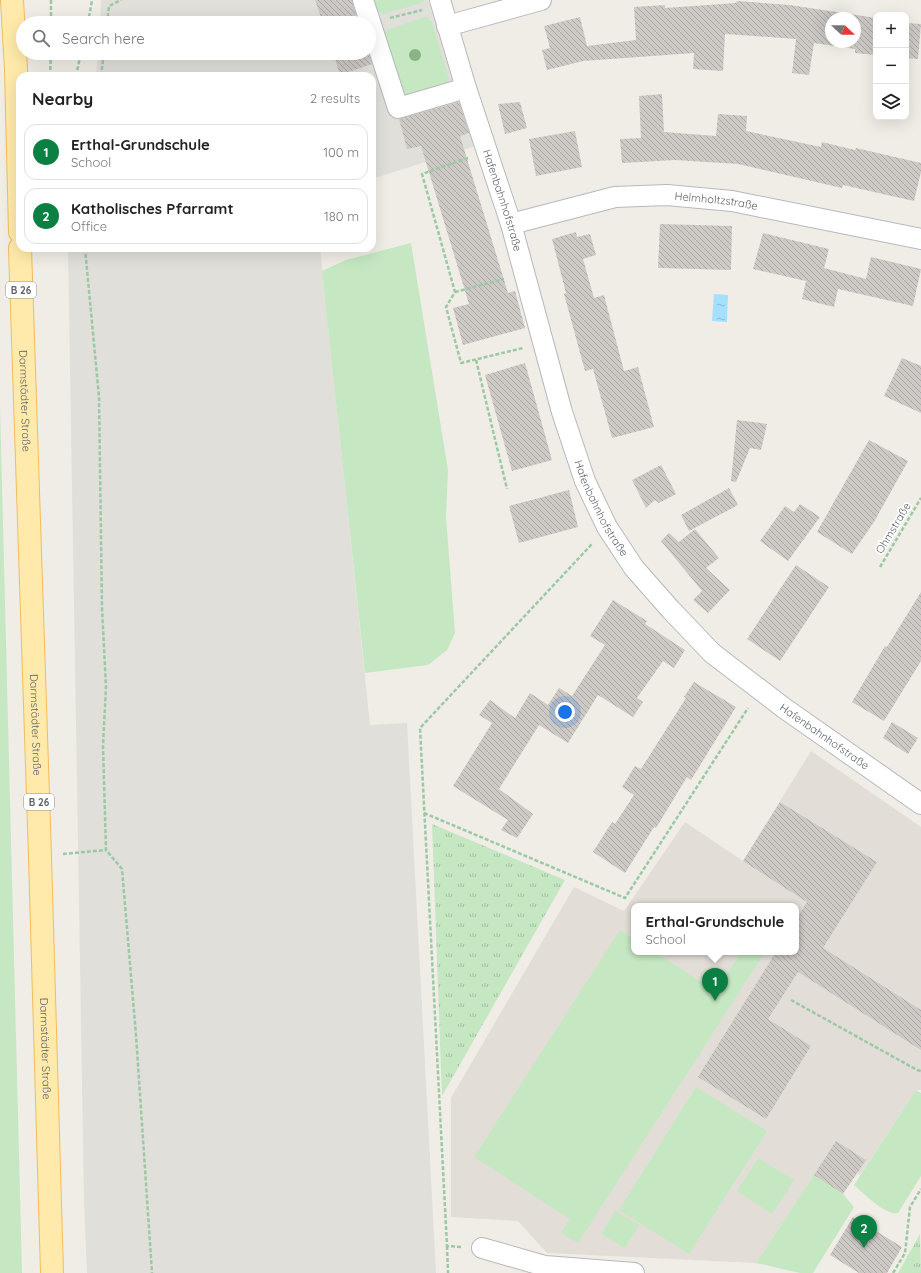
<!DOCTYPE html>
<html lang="en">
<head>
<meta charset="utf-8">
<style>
  body { margin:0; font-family:Quicksand,sans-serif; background:#f6f6f6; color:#222 }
  .controls { position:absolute; right:12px; top:12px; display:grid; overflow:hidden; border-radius:8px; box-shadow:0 4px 16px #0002 }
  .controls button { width:36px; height:36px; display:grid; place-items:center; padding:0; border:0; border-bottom:1px solid #e0e0e0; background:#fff; color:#222; font:20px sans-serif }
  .compass { position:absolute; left:825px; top:12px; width:36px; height:36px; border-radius:50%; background:#fff; box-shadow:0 4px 16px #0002; rotate:112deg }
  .you { position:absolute; left:565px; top:712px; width:14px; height:14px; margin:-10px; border:3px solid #fff; border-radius:50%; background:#1a73e8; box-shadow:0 0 0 6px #1a73e833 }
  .badge { display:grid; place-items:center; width:26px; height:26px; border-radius:50%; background:#0b8043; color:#fff; font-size:13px; font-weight:700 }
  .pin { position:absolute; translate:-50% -33px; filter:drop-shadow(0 1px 2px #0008) }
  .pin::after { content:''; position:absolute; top:21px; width:14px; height:12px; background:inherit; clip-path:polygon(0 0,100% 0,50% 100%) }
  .popup { position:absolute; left:631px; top:903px; width:168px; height:52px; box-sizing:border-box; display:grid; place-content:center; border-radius:8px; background:#fff; filter:drop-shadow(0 1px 3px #0005); font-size:13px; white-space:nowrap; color:#767676 }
  .popup b { font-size:15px; color:#222 }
  .popup::after { content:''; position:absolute; left:50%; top:100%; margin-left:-8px; border:8px solid transparent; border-top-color:#fff }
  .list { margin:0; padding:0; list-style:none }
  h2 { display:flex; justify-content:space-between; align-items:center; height:52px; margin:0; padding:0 16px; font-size:17px }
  h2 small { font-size:13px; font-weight:400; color:#767676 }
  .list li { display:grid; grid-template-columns:26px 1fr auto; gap:12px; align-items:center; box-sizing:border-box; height:56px; margin:0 8px 8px; padding:0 8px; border:1px solid #e0e0e0; border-radius:12px }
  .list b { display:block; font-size:15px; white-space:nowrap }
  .list p { margin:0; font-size:13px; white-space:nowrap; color:#767676 }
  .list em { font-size:13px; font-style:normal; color:#767676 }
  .icon { flex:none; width:22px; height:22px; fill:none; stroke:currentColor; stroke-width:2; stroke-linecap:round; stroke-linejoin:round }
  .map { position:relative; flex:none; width:921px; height:1273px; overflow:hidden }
  .search { position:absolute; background:#fff; box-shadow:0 4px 16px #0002; left:16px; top:16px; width:360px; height:44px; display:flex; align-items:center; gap:10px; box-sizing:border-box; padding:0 14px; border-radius:22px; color:#767676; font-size:15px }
  .panel { position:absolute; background:#fff; box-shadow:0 4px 16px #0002; left:16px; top:72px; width:360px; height:180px; border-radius:12px }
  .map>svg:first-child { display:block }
  .industrial { fill:#e1dfda }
  .education { fill:#e2ded7; fill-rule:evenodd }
  .green { fill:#c5e7c2 }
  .park { fill:url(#park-tufts) }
  .water { fill:url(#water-ripples) }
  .building { fill:url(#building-back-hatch); fill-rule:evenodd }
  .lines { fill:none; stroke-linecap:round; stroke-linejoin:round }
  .minor-casing { stroke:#b6b9bc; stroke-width:22 }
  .primary-casing { stroke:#f3bc5b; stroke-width:24 }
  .path { stroke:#9bc9a4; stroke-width:2.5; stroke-dasharray:4 2; stroke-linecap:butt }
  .minor { stroke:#fff; stroke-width:20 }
  .primary { stroke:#ffeaab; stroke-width:22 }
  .tree { fill:#8ab484 }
  .labels { text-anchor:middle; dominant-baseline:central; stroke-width:3.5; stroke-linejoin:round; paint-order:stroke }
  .shield { fill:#fff; stroke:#8e9194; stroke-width:1 }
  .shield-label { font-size:10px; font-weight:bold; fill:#5d6266 }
  .street-label { font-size:11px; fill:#5d6266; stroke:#fff }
</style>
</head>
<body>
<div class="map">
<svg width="921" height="1273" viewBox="0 0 921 1273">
  <defs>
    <pattern id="park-tufts" width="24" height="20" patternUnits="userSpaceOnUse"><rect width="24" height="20" fill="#c5e7c2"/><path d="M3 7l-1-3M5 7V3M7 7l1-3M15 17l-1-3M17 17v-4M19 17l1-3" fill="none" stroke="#a3bfa1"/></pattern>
    <pattern id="water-ripples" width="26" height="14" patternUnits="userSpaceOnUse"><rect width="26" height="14" fill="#a6e0ff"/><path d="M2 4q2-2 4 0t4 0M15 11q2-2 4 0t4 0" fill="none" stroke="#8ab9d2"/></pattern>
    <pattern id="building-back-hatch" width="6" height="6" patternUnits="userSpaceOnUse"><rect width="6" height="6" fill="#cdc9c5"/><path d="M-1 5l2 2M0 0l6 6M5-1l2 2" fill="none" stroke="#aaa7a4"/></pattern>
  </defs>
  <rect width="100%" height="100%" fill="#f0ede6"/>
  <!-- industrial -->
  <g class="industrial">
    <polygon points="101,0 428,0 475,146 372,179 372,76 96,76 98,53 369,53 369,23 100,23"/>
    <polygon points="68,248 320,248 370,725 407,723 436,1273 87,1273 84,1201"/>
  </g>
  <!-- education -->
  <path class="education" d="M811,751l110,76v263h-5l-56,85 -3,-2 -43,2 -58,88 -209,-10 -29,-32 -67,-4v-119l123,-211 50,24 61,-89 58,39zM634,906h162v46h-162z"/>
  <!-- green -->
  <g class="green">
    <polygon points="374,0 424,0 422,3 383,14 378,11"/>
    <polygon points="425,17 428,17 431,20 449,79 449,82 407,95 402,92 384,33 386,30"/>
    <polygon points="411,243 448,470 446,517 455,633 447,650 428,665 365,673 322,271 346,260"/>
    <polygon points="0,406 22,1273 0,1273"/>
    <polygon points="620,930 634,939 634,952 654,952 716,991 741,952 765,952 578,1243 561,1233 570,1219 474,1157"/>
    <polygon points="696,1087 767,1131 689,1254 619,1210"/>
    <path d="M916,1090l5,3v83l-23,37c-12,3 -35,-20 -44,-28z"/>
    <polygon points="758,1158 794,1180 772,1214 737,1191"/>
    <polygon points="814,1175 843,1194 854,1207 813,1273 800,1273 756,1263"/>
    <polygon points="615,1211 639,1225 625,1248 601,1234"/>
  </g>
  <!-- park -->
  <g class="park">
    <polygon points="432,824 565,880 442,1096"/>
    <polygon points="920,1234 921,1273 898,1273"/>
  </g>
  <!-- water -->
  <polygon class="water" points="714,294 728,295 727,322 712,321"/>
  <!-- building -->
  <g class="building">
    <polygon points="315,0 352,0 358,23 323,23"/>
    <path d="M737,1l53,4 86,13v37l-21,-2v-4l-41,-6 -5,32 -17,-2 4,-34 -71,-5 -2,37 -30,-2 1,-16 -111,8 -36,9 -5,-20 8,-2 -6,-22 36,-9 7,29 49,-6 -2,-33 31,-2v3l71,-5zM831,18h24v24h-24z"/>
    <polygon points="906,23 921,24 918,59 906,58"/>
    <polygon points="333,53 368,53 372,64 340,75"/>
    <polygon points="662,94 664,132 716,136 718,114 747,116 746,131 821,147 822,142 855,150 856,148 921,163 921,172 914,201 843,185 842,188 738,164 675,160 622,163 620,139 641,138 639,96"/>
    <polygon points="459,102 469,133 460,136 508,293 515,291 525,328 463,345 453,308 469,304 421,146 407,149 399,119"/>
    <polygon points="520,102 527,128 505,134 498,104"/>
    <polygon points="575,131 582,167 536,176 529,139"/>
    <polygon points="660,224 732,226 731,270 658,268"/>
    <polygon points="576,232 577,237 590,234 596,255 583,259 594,298 604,295 624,371 638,367 654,427 612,438 593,369 585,371 564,294 566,293 552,239"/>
    <polygon points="763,233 829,249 824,268 866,279 871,257 921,269 913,306 838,289 834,307 802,299 806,281 753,269"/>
    <polygon points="902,358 921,366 921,413 884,396"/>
    <polygon points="525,363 552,460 512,471 485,375"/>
    <polygon points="737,420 767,424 761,450 750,448 736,482 731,481"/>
    <polygon points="869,440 908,461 874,522 852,554 817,532"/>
    <polygon points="661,465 676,494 659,503 655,500 646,508 632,480"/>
    <polygon points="729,488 738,505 689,531 681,515"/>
    <polygon points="569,490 578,527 519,543 509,506"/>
    <polygon points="800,504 820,517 788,561 760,541 785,506 794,512"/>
    <polygon points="695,529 719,558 706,568 730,590 708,613 693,600 702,591 661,541 669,533 679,542"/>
    <polygon points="796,565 829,587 780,661 747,639"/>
    <polygon points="921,592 921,661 884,721 852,702 885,646 887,647"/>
    <polygon points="613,600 647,621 645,624 685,650 674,668 663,661 637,698 643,702 633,717 598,695 568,743 539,725 499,789 533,814 517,838 501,830 508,820 453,786 492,723 479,715 490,700 515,718 530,693 548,705 559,688 572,696 605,645 590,636"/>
    <polygon points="694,682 736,707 691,780 687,777 656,828 654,827 625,873 593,852 612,822 615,824 634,795 622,787 635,766 641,769 686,698 684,697"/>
    <polygon points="892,722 918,738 908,754 883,738"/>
    <polygon points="780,802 877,862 823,948 921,1010 921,1050 798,972 768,1019 811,1046 766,1119 698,1077 776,952 796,952 796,920 807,902 743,861"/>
    <polygon points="836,1141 866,1160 843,1194 814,1175"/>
    <polygon points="853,1217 902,1247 887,1273 859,1273 830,1255"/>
  </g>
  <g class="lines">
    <!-- minor casing -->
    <g class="minor-casing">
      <g id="minor">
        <polyline points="363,0 398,108 466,88"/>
        <path id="s1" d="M440,0l26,88 45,136 51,188 23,69 22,46 27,41 37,42 41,43 72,55 137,96"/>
        <polyline points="447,26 541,0"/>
        <path id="s2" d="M511,224l104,-27 52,-2 65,6 189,38"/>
        <polyline points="482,1248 545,1266 634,1273"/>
      </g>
    </g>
    <!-- primary casing -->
    <g class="primary-casing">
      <g id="primary">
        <polyline points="12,0 16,69 20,232"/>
        <path id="s3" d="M20,248l20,609 12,416"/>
      </g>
    </g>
    <!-- path -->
    <g class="path">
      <polyline points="51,0 51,23"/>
      <polyline points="390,18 422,10"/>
      <polyline points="88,23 92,0"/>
      <polyline points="107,23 109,6 121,0"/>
      <polyline points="50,76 51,53"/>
      <polyline points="76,76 81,53"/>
      <polyline points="101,76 104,53"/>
      <polyline points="468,158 422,174 455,292 446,307 461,363 523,348"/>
      <polyline points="85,248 99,397 102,608 106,687 103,746 106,850 122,869 136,1035 152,1273"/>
      <polyline points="455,292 504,279"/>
      <polyline points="476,360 507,489"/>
      <polyline points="880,567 921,498"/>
      <polyline points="424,813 625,898 748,708"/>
      <polyline points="63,854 106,850"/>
      <polyline points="791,1000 917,1070 921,1071"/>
      <polyline points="447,1246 448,1273"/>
      <polyline points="461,1247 447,1246 420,728 592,544"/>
      <polyline points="893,1273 905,1253 910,1207 921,1189"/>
    </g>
    <!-- minor -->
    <use href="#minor" class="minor"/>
    <!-- primary -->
    <use href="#primary" class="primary"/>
  </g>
  <!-- trees -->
  <circle class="tree" cx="415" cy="55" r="6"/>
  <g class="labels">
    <!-- shield labels -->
    <g class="shield">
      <rect x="6" y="282" width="30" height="16" rx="3"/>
      <rect x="24" y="794" width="30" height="16" rx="3"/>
    </g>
    <g class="shield-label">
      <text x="21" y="290">B 26</text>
      <text x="39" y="802">B 26</text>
    </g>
    <!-- street labels -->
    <g class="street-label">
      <text stroke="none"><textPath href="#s1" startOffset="210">Hafenbahnhofstraße</textPath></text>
      <text stroke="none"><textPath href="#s2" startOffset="209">Helmholtzstraße</textPath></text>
      <text stroke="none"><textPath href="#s3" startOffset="153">Darmstädter Straße</textPath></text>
      <text stroke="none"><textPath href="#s1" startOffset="534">Hafenbahnhofstraße</textPath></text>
      <text transform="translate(893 528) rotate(-59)">Ohmstraße</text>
      <text stroke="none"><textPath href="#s3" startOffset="477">Darmstädter Straße</textPath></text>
      <text stroke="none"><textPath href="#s1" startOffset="858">Hafenbahnhofstraße</textPath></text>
      <text stroke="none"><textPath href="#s3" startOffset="801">Darmstädter Straße</textPath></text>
    </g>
  </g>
</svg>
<div class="controls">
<button>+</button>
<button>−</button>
<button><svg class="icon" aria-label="layers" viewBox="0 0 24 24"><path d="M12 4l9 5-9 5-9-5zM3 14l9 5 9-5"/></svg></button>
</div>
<svg class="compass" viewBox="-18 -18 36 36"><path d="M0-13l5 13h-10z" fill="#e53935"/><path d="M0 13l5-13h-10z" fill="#767676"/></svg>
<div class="you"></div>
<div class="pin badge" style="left:715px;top:1001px">1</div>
<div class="popup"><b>Erthal-Grundschule</b>School</div>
<div class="pin badge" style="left:864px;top:1248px">2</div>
<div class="search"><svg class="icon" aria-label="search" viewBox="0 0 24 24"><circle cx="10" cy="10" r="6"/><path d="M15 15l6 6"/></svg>Search here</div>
<section class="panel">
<h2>Nearby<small>2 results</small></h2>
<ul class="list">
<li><span class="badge">1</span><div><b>Erthal-Grundschule</b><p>School</p></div><em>100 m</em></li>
<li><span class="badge">2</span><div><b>Katholisches Pfarramt</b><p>Office</p></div><em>180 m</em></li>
</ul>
</section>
</div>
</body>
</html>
